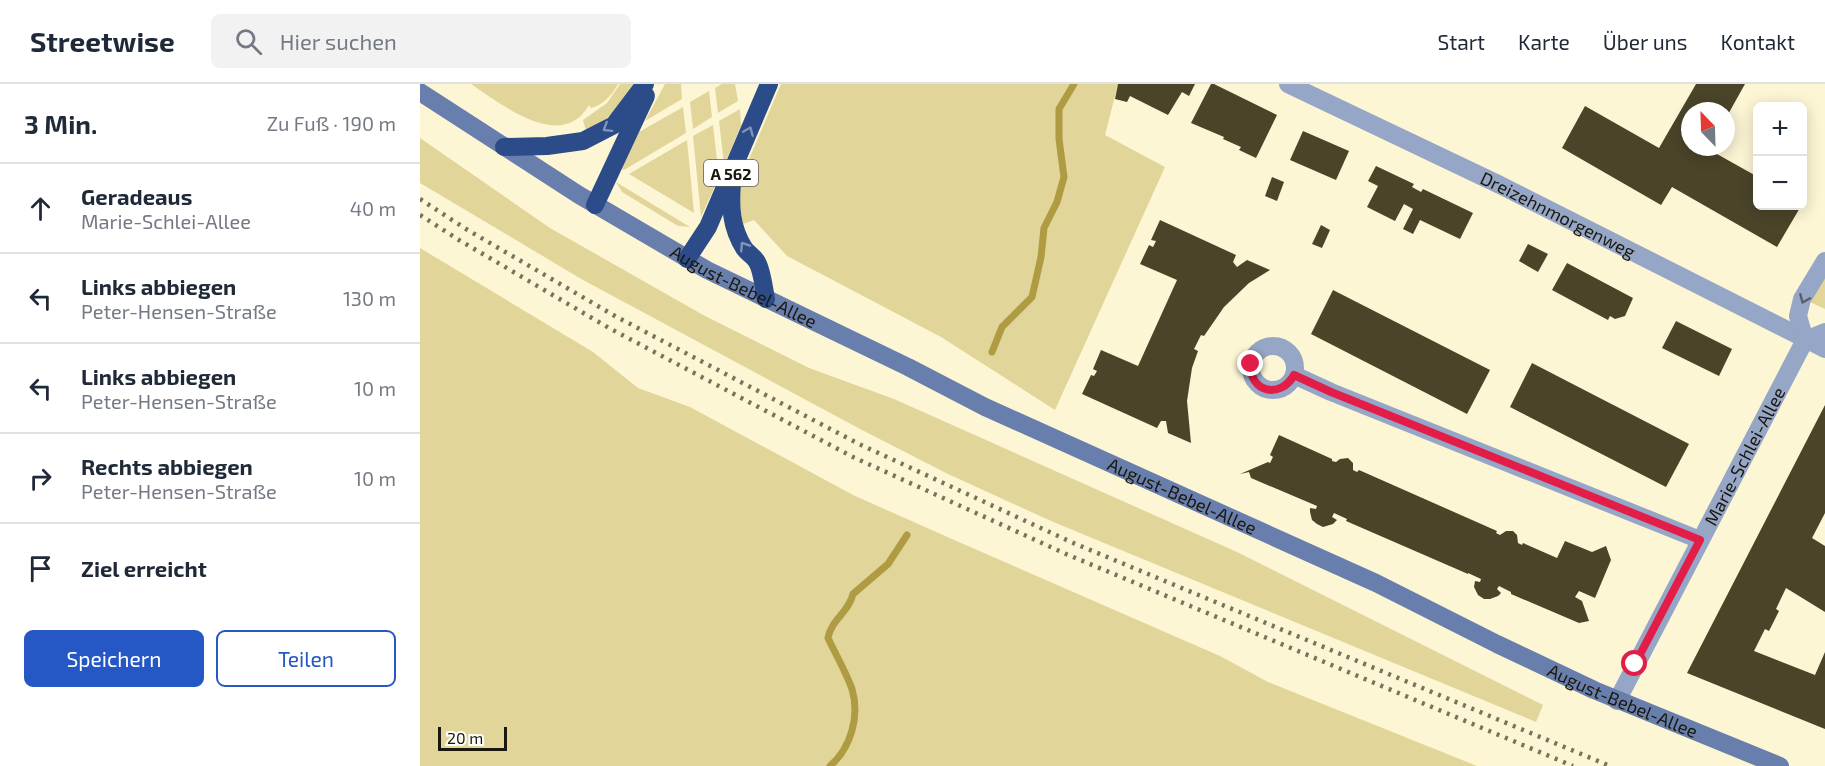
<!DOCTYPE html>
<html lang="de">
<head>
<meta charset="utf-8">
<style>
  body { margin:0; font-family:"Exo 2",sans-serif; background:#f2f2f3; color:#1f2937 }
  .controls { position:absolute; right:18px; top:18px; display:grid; overflow:hidden; border-radius:9px; box-shadow:0 3px 15px #0003 }
  .controls button { width:54px; height:54px; display:grid; place-items:center; padding:0; border:0; border-bottom:2px solid #e0e1e3; background:#fff; color:#1f2937; font:30px sans-serif }
  .compass { position:absolute; left:1261px; top:18px; width:54px; height:54px; border-radius:50%; background:#fff; box-shadow:0 3px 15px #0003; rotate:337deg }
  .scale { position:absolute; left:18px; bottom:15px; width:69px; box-sizing:border-box; padding-left:6px; border:3px solid #1a170c; border-top:0; font-size:16px; line-height:21px; white-space:nowrap; color:#1a170c; -webkit-text-stroke:4px #fff; paint-order:stroke }
  .stop { position:absolute; width:18px; height:18px; margin:-14px; border:4px solid #e11d48; border-radius:50%; background:#fff }
  .stop.end { background:#e11d48; border-color:#fff; box-shadow:0 2px 6px #0008 }
  .list { margin:0; padding:0; list-style:none }
  h2 { display:flex; justify-content:space-between; align-items:center; height:78px; margin:0; padding:0 24px; font-size:26px }
  h2 small { font-size:20px; font-weight:400; color:#747a83 }
  .list li { display:grid; grid-template-columns:39px 1fr auto; gap:18px; align-items:center; box-sizing:border-box; height:90px; padding:0 24px; border-top:2px solid #e0e1e3 }
  .list b { display:block; font-size:22px; white-space:nowrap }
  .list p { margin:0; font-size:20px; white-space:nowrap; color:#747a83 }
  .list em { font-size:20px; font-style:normal; color:#747a83 }
  .actions { display:flex; gap:12px; padding:18px 24px }
  .actions a { flex:1; padding:14px 0; border:2px solid #2557c5; border-radius:9px; text-align:center; font-size:21px; color:#2557c5 }
  .actions .main { background:#2557c5; color:#fff }
  .icon { flex:none; width:33px; height:33px; fill:none; stroke:currentColor; stroke-width:2; stroke-linecap:round; stroke-linejoin:round }
  .map { position:relative; flex:none; width:1405px; height:682px; overflow:hidden }
  header { display:flex; align-items:center; gap:36px; box-sizing:border-box; height:84px; padding:0 30px; background:#fff; border-bottom:2px solid #e0e1e3 }
  header strong { font-size:28px }
  nav { display:flex; gap:33px; margin-inline-start:auto; font-size:21px }
  .search { width:420px; height:54px; background:#f2f2f3; display:flex; align-items:center; gap:15px; box-sizing:border-box; padding:0 21px; border-radius:9px; color:#747a83; font-size:22px }
  main { display:flex }
  aside { flex:1; background:#fff }
  .map>svg:first-child { display:block }
  .green { fill:#e2d599 }
  .lines { fill:none; stroke-linecap:round; stroke-linejoin:round }
  .stream { stroke:#ae9b42; stroke-width:7 }
  .building { fill:#4a4429 }
  .minor { stroke:#95a6c6; stroke-width:18 }
  .secondary { stroke:#687fad; stroke-width:18 }
  .motorway { stroke:#2c4b89; stroke-width:18 }
  .rail { stroke:#78735f; stroke-width:4.5; stroke-dasharray:3 6; stroke-linecap:butt }
  .oneway { stroke:#8093b8 }
  .oneway2 { stroke:#585e69 }
  .route { stroke:#e11d48; stroke-width:8 }
  .labels { text-anchor:middle; dominant-baseline:central; stroke-width:6; stroke-linejoin:round; paint-order:stroke }
  .shield { fill:#fff; stroke:#5f5d55; stroke-width:1.5 }
  .shield-label { font-size:16px; font-weight:bold; fill:#1a170c }
  .street-label { font-size:18px; fill:#1a170c; stroke:#fff }
</style>
</head>
<body>
<header>
<strong>Streetwise</strong>
<div class="search"><svg class="icon" aria-label="search" viewBox="0 0 24 24"><circle cx="10" cy="10" r="6"/><path d="M15 15l6 6"/></svg>Hier suchen</div>
<nav><a>Start</a><a>Karte</a><a>Über uns</a><a>Kontakt</a></nav>
</header>
<main>
<aside>
<h2>3 Min.<small>Zu Fuß · 190 m</small></h2>
<ul class="list">
<li><svg class="icon" aria-label="ahead" viewBox="0 0 24 24"><path d="M12 20V5M6 11l6-6 6 6"/></svg><div><b>Geradeaus</b><p>Marie-Schlei-Allee</p></div><em>40 m</em></li>
<li><svg class="icon" aria-label="left" viewBox="0 0 24 24"><path d="M17 20v-9H6M10 6l-5 5 5 5"/></svg><div><b>Links abbiegen</b><p>Peter-Hensen-Straße</p></div><em>130 m</em></li>
<li><svg class="icon" aria-label="left" viewBox="0 0 24 24"><path d="M17 20v-9H6M10 6l-5 5 5 5"/></svg><div><b>Links abbiegen</b><p>Peter-Hensen-Straße</p></div><em>10 m</em></li>
<li><svg class="icon" aria-label="right" viewBox="0 0 24 24"><path d="M7 20v-9h11M14 6l5 5-5 5"/></svg><div><b>Rechts abbiegen</b><p>Peter-Hensen-Straße</p></div><em>10 m</em></li>
<li><svg class="icon" aria-label="arrive" viewBox="0 0 24 24"><path d="M6 21V4h12l-3 4 3 4H6"/></svg><div><b>Ziel erreicht</b></div></li>
</ul>
<div class="actions"><a class="main">Speichern</a><a>Teilen</a></div>
</aside>
<div class="map">
<svg width="1405" height="682" viewBox="0 0 1405 682">
  <rect width="100%" height="100%" fill="#fdf6d5"/>
  <!-- green -->
  <g class="green">
    <path d="M51,0h147c-5,10 -16,22 -27,24l-2,-3c-27,48 -88,-1 -118,-21z"/>
    <path d="M200,0h14c-13,22 -24,35 -48,47l-3,-11 24,-17z"/>
    <polygon points="245,0 261,0 262,15 225,37"/>
    <polygon points="302,0 315,0 318,17 298,29 295,4"/>
    <path d="M361,0h337l-13,51 60,32 -110,243 -114,-73 -154,-81 -33,-36 -11,4c-6,-15 -5,-31 -2,-46z"/>
    <polygon points="289,7 292,33 273,45 270,18"/>
    <polygon points="263,23 266,49 204,86 200,84 219,48"/>
    <polygon points="320,25 321,42 304,81 299,37"/>
    <polygon points="293,41 299,93 281,133 273,52"/>
    <polygon points="0,54 130,144 285,232 389,284 474,315 817,468 1123,621 1116,638 631,437 528,390 440,345 163,196 0,99"/>
    <polygon points="267,56 274,129 209,90"/>
    <polygon points="196,98 270,143 258,142 202,108"/>
    <polygon points="0,164 173,268 218,304 270,323 433,411 532,455 800,572 848,598 1057,682 0,682"/>
    <polygon points="1405,189 1405,225 1390,218"/>
  </g>
  <g class="lines">
    <!-- stream -->
    <g class="stream">
      <polyline points="572,268 582,243 612,213 621,173 624,144 637,118 644,93 639,55 639,25 654,0"/>
      <path d="M410,682c21,-18 30,-50 22,-77 -6,-17 -16,-34 -24,-51 3,-18 21,-26 25,-44l35,-30 19,-29"/>
    </g>
  </g>
  <!-- building -->
  <g class="building">
    <polygon points="698,0 775,0 769,12 762,8 748,31 710,12 707,18 695,15"/>
    <polygon points="791,0 794,0 857,31 836,74 819,66 821,63 803,55 804,53 771,39"/>
    <polygon points="1276,0 1325,0 1306,34 1306,27 1270,27 1270,63 1289,63 1288,65 1338,93 1338,122 1381,122 1357,163 1252,103 1241,121 1142,64 1165,22 1239,64"/>
    <polygon points="883,47 929,67 916,96 870,76"/>
    <polygon points="956,82 994,100 992,103 1001,108 1003,105 1053,129 1040,155 1000,136 993,150 983,145 993,125 984,120 975,137 947,123 958,102 948,97"/>
    <polygon points="852,93 864,98 857,117 845,112"/>
    <polygon points="740,136 816,171 813,178 817,183 827,176 850,186 829,199 804,223 784,252 781,251 774,265 778,267 772,284 767,317 771,359 748,349 746,337 741,337 737,344 662,310 671,291 674,292 677,287 673,285 681,266 718,282 757,196 720,180 729,161 733,163 736,157 731,156"/>
    <polygon points="901,141 910,146 902,164 892,160"/>
    <polygon points="1108,160 1128,170 1118,188 1099,177"/>
    <polygon points="1147,179 1213,214 1205,232 1195,235 1190,232 1188,236 1132,206"/>
    <polygon points="913,206 1070,286 1047,330 891,250"/>
    <polygon points="1256,237 1312,265 1299,292 1242,264"/>
    <polygon points="1112,279 1269,360 1246,403 1090,323"/>
    <polygon points="1405,321 1405,429 1392,454 1405,462 1405,528 1366,504 1356,525 1359,527 1349,547 1345,545 1334,567 1395,591 1405,568 1405,645 1267,589"/>
    <polygon points="859,351 912,375 912,377 916,378 920,375 928,374 933,379 933,386 937,388 939,386 1077,447 1076,449 1080,451 1086,447 1093,447 1097,451 1098,459 1102,461 1103,459 1137,474 1145,457 1172,468 1186,462 1191,476 1175,514 1159,507 1155,513 1162,517 1169,537 1159,539 1091,510 1091,508 1079,502 1077,505 1081,509 1078,512 1070,515 1064,515 1058,511 1054,503 1055,497 1060,498 1061,495 1048,489 1048,490 926,437 927,435 914,429 912,433 917,436 913,440 903,443 897,440 892,436 890,428 890,424 896,425 897,422 831,394 829,388 820,390 848,378 850,379 853,373 850,371"/>
  </g>
  <g class="lines">
    <!-- minor -->
    <g class="minor">
      <path id="s1" d="M868,0l212,101 325,164"/>
      <polyline points="1385,256 1378,232 1382,215 1405,177"/>
      <circle cx="853" cy="284" r="22"/>
      <polyline points="874,291 911,308 1280,456"/>
      <path id="s2" d="M1197,617l188,-361 20,-8"/>
    </g>
    <!-- secondary -->
    <path class="secondary" id="s3" d="M0,8l159,103 128,75 201,97 77,40 391,176 121,61 97,46 186,76"/>
    <!-- motorway -->
    <g class="motorway">
      <polyline points="84,63 127,62 163,57 194,41 225,0"/>
      <path d="M312,99c-2,24 -1,44 12,65 3,5 10,8 13,14 5,8 7,27 9,37"/>
      <polyline points="175,121 226,12"/>
      <polyline points="267,175 288,143 349,0"/>
    </g>
    <!-- rail -->
    <g class="rail">
      <polyline points="0,115 46,145 195,232 439,360 651,458 1190,682"/>
      <polyline points="0,131 39,156 189,244 433,373 646,470 1153,682"/>
    </g>
  </g>
  <!-- one-way arrows -->
  <defs><path id="oneway-chevron" d="M-2-3.5L2.5 0L-2 3.5" fill="none" stroke-width="1.6" stroke-linecap="round" stroke-linejoin="round" transform="scale(1.5)"/></defs>
  <g class="oneway">
    <use href="#oneway-chevron" transform="translate(187 44) rotate(148)"/>
    <use href="#oneway-chevron" transform="translate(329 47) rotate(-67)"/>
    <use href="#oneway-chevron" transform="translate(324 162) rotate(-123)"/>
  </g>
  <use class="oneway2" href="#oneway-chevron" transform="translate(1384 215) rotate(113)"/>
  <g class="lines">
    <!-- route -->
    <path class="route" d="M831,280c-2,29 30,35 43,11l37,17 369,148 -65,124"/>
  </g>
  <g class="labels">
    <!-- shield labels -->
    <rect class="shield" x="284" y="76" width="54" height="26" rx="4.5"/>
    <g class="shield-label">
      <text x="311" y="89">A 562</text>
    </g>
    <!-- street labels -->
    <g class="street-label">
      <text stroke="none"><textPath href="#s1" startOffset="300">Dreizehnmorgenweg</textPath></text>
      <text stroke="none"><textPath href="#s3" startOffset="378">August-Bebel-Allee</textPath></text>
      <text stroke="none"><textPath href="#s2" startOffset="276">Marie-Schlei-Allee</textPath></text>
      <text stroke="none"><textPath href="#s3" startOffset="864">August-Bebel-Allee</textPath></text>
      <text stroke="none"><textPath href="#s3" startOffset="1350">August-Bebel-Allee</textPath></text>
    </g>
  </g>
</svg>
<div class="controls">
<button>+</button>
<button>−</button>
</div>
<svg class="compass" viewBox="-18 -18 36 36"><path d="M0-13l5 13h-10z" fill="#e53935"/><path d="M0 13l5-13h-10z" fill="#747a83"/></svg>
<div class="scale">20 m</div>
<div class="stop" style="left:1215px;top:580px"></div>
<div class="stop end" style="left:831px;top:280px"></div>
</div>
</main>
</body>
</html>
